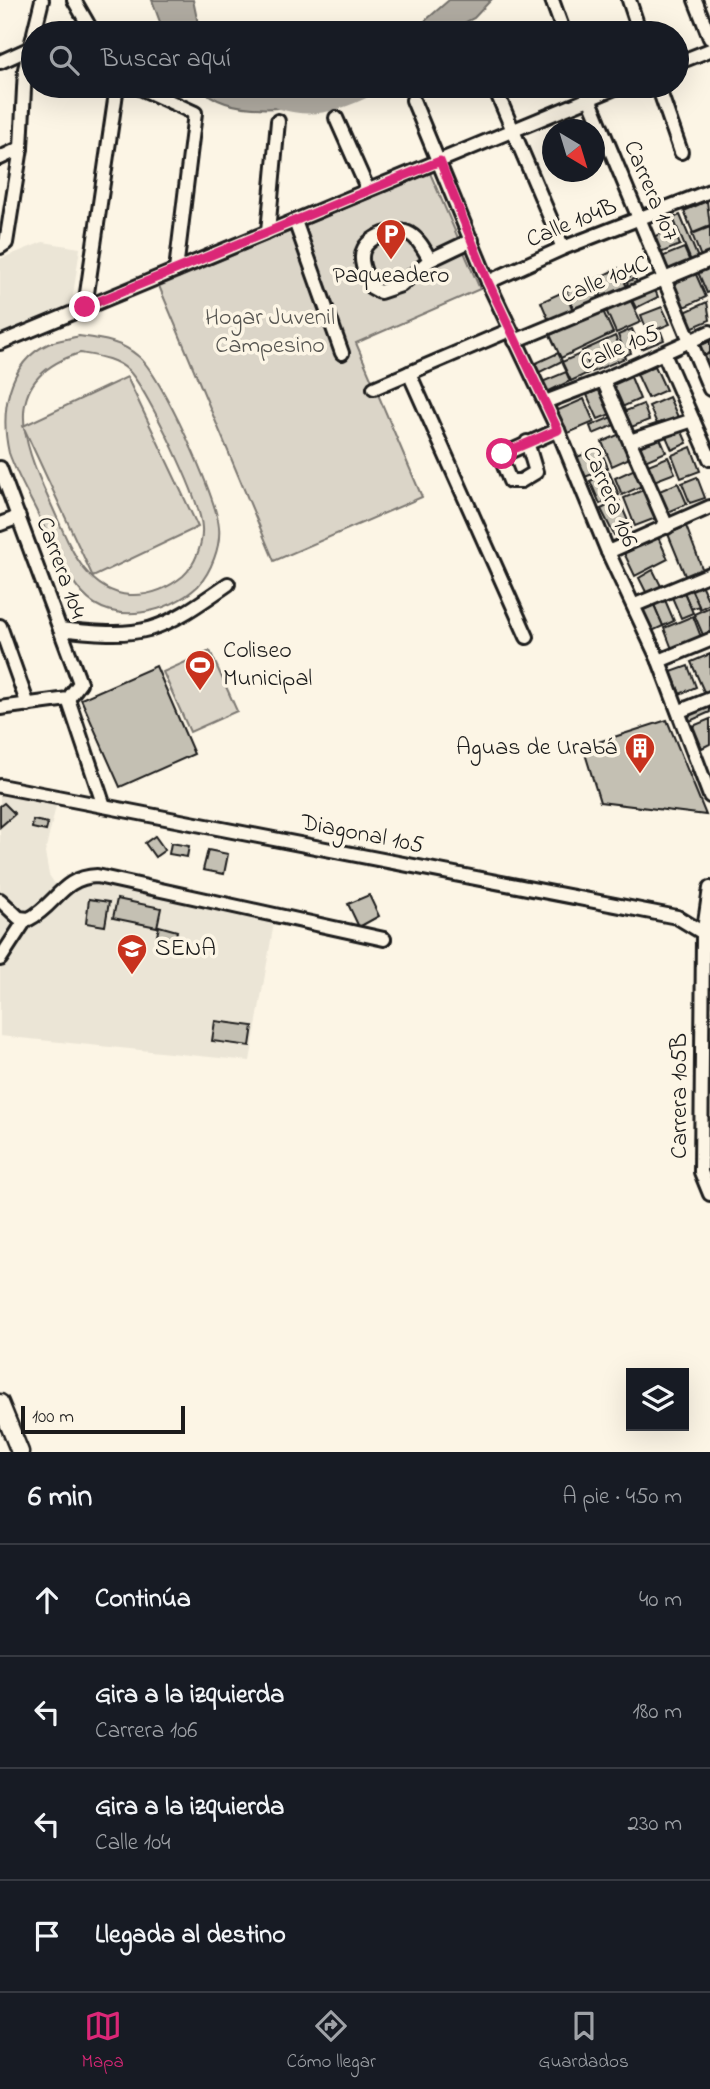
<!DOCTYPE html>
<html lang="es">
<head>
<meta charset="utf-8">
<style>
  body { margin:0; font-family:"Indie Flower",sans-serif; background:#242831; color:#f1f3f6 }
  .controls { position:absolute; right:21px; bottom:21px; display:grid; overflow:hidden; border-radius:0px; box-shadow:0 7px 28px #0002 }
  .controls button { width:63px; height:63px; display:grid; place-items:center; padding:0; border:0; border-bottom:2px solid #363941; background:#171b24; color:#f1f3f6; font:35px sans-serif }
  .compass { position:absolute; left:542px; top:119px; width:63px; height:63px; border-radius:50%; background:#171b24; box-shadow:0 7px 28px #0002; rotate:142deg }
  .scale { position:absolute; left:21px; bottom:18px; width:164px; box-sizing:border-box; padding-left:7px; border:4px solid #1c1c1c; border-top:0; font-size:19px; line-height:24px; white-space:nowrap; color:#1c1c1c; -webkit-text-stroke:5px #fcf5e5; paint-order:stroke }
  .stop { position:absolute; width:21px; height:21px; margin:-16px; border:5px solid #db2777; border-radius:50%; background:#fff }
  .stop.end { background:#db2777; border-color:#fff; box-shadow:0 2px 7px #0008 }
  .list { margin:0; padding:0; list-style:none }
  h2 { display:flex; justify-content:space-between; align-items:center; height:91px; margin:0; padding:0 28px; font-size:30px }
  h2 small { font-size:23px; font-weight:400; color:#9ea1a6 }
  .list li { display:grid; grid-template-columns:46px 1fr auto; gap:21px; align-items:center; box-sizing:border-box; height:112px; padding:0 28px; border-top:2px solid #363941 }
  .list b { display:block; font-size:26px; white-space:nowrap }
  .list p { margin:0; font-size:23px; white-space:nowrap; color:#9ea1a6 }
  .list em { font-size:23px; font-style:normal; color:#9ea1a6 }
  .icon { flex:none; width:38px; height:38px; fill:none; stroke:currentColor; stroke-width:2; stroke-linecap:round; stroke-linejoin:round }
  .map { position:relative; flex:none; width:710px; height:1452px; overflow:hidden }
  .search { position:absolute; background:#171b24; box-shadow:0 7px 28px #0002; left:21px; right:21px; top:21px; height:77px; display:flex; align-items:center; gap:18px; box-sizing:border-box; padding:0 24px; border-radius:38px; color:#9ea1a6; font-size:26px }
  .sheet { height:539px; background:#171b24 }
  nav { display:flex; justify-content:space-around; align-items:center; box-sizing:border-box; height:98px; border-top:2px solid #363941; background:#171b24; font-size:19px; color:#9ea1a6 }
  nav a { display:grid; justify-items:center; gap:4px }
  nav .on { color:#db2777 }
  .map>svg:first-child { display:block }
  .built { fill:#ebe5d6 }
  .green { fill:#dbd5c8; stroke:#7c7872; stroke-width:2; fill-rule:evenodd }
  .water { fill:#b0aba1; stroke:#75726c; stroke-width:2 }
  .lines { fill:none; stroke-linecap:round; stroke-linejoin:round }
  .river { stroke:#b0aba1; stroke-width:19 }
  .building { fill:#c4c0b3; stroke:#1c1c1c; stroke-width:2 }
  .minor-casing { stroke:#1c1c1c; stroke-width:18 }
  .major-casing { stroke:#1c1c1c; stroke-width:21 }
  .minor { stroke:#fcf5e5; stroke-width:12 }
  .major { stroke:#fcf5e5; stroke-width:16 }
  .route { stroke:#db2777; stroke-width:9 }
  .labels { text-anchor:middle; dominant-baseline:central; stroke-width:7; stroke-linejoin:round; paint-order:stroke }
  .street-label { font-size:24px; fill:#1c1c1c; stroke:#fcf5e5 }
  .poi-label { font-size:24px; fill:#1c1c1c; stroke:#fcf5e5; text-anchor:start }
  .park-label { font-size:24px; fill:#555450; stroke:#fcf5e5 }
</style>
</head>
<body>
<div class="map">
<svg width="710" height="1452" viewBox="0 0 710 1452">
  <rect width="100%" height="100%" fill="#fcf5e5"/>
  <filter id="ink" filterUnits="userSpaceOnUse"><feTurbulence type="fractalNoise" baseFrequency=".0143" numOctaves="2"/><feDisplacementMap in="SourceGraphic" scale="14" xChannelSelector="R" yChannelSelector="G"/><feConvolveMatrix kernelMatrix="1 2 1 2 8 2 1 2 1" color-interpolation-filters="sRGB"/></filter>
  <g filter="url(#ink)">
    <!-- built -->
    <g class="built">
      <polygon points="43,242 80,248 71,309 0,338 0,259"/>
      <polygon points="0,791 57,802 45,852 49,875 55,884 62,886 84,877 275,917 250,1061 0,1036"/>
    </g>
    <!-- green -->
    <g class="green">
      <polygon points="430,173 480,289 356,343 422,497 274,561 159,286"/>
      <path d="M79,336c22,3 42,5 59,20 23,18 79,142 81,171 2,19 -8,45 -21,59 -28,27 -86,41 -115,8 -22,-24 -33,-55 -47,-84 -9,-18 -20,-37 -27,-57 -9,-40 -2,-90 39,-109 9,-4 21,-5 31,-8zM80,353c17,3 36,5 49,18 19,20 72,130 73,157 1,16 -7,37 -19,48 -16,13 -32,20 -53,19 -49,-4 -63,-58 -81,-95 -28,-61 -49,-122 31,-147z"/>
      <polygon points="127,377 198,527 93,577 23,426"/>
      <polygon points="210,651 237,711 190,732 163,672"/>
    </g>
    <!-- water -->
    <g class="water">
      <polygon points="152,0 193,0 200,33 164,33"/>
      <polygon points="449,0 491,0 474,18 456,27 452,33 411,33"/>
      <path d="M199,86h171c-42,19 -137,39 -171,0z"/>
    </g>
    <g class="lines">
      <!-- river -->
      <path class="river" d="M251,86c44,25 73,23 118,0"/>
    </g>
    <!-- building -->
    <g class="building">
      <polygon points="707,201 710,226 693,233 684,211"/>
      <polygon points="680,215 698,258 691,261 673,218"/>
      <polygon points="710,227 710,253 701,257 692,234"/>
      <polygon points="673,228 680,245 658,254 651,238"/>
      <polygon points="684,248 691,264 666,274 659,258"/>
      <polygon points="710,264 710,292 707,293 697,270"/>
      <polygon points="635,267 637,274 625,279 623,271"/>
      <polygon points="618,268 628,289 603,300 594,280"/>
      <polygon points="694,270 706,297 684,307 672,280"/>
      <polygon points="635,278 639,286 630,290 627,282"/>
      <polygon points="592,280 601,302 575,312 566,291"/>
      <polygon points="653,285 658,297 636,308 630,296"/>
      <polygon points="565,291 574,313 550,323 541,302"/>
      <polygon points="630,299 641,322 616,333 606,310"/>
      <polygon points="707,302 710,320 691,328 685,312"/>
      <polygon points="662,307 670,324 648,333 641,315"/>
      <polygon points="603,311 613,333 561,358 550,335"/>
      <polygon points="632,329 638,343 629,347 631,353 626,355 618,335"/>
      <polygon points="661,332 664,340 642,349 638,340"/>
      <polygon points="615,336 625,358 592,372 582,351"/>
      <polygon points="710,341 710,353 700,358 695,348"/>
      <polygon points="558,353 562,361 538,373 534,364"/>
      <polygon points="710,353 710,366 704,369 700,358"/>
      <polygon points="580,354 588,373 571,381 562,362"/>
      <polygon points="655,366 666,390 648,398 637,374"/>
      <polygon points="566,372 570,381 547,392 542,382"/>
      <polygon points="631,377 640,399 622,407 613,385"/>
      <polygon points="602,388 613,413 598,419 587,395"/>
      <polygon points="669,397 678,417 658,426 649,406"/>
      <polygon points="584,399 594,422 566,434 556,411"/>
      <polygon points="643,404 649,420 629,428 623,412"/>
      <polygon points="614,416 617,424 593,434 590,426"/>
      <polygon points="680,427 687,443 672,450 665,434"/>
      <polygon points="622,433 632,457 612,466 602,442"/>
      <polygon points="660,438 666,452 645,461 639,447"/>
      <polygon points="691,447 700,471 681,478 672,455"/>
      <polygon points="600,448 608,468 585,477 577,457"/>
      <polygon points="668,457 675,473 654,481 648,465"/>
      <polygon points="637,468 644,485 622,495 615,478"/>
      <polygon points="609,472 619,495 600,504 590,481"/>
      <polygon points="697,477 705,498 690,503 682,483"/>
      <polygon points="678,483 687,504 666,513 657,492"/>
      <polygon points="643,490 656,518 635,526 624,498"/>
      <polygon points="619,500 631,528 614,535 601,509"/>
      <polygon points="686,526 703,571 686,578 668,534"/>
      <polygon points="658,537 668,559 635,576 624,553"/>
      <polygon points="653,570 662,588 648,596 639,578"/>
      <polygon points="700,582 710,604 700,609 690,587"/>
      <polygon points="690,587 699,606 691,609 683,590"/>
      <polygon points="683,590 693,613 681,618 671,595"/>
      <polygon points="665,600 674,621 663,626 654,605"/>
      <polygon points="654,605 663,626 650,632 641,611"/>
      <polygon points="710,607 710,632 703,635 694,614"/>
      <polygon points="693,616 701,637 672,649 664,628"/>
      <polygon points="710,654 710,692 705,694 691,662"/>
      <polygon points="156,666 194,754 120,787 81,699"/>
      <polygon points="688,666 696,687 680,694 671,672"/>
      <polygon points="710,703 710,712 690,721 687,713"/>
      <polygon points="710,719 710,744 702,748 693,726"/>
      <polygon points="667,720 706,815 600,802 583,747"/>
      <polygon points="4,803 15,814 0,827 0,806"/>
      <polygon points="33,820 48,823 46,831 32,828"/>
      <polygon points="155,836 165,850 155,857 145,843"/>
      <polygon points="171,843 189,846 187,857 169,854"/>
      <polygon points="208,850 228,854 224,874 203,870"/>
      <polygon points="369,895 379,916 359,927 348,904"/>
      <polygon points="89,899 109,902 105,926 86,923"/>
      <polygon points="117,899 161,908 157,927 113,918"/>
      <polygon points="159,926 177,931 175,941 157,936"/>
      <polygon points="215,1021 253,1026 250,1046 212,1041"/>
    </g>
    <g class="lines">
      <!-- minor casing -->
      <g class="minor-casing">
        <g id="minor">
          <polyline points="74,0 93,33"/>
          <polyline points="552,0 564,33"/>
          <polyline points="629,0 640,33"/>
          <polyline points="695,0 710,38"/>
          <polyline points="34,33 42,0"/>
          <polyline points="0,62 31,48"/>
          <polyline points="677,63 710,50"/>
          <polyline points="136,86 195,113 176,270"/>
          <polyline points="494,86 563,248"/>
          <polyline points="584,86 710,389"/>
          <polyline points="658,86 681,152"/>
          <polyline points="413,100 488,282 558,430 608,552 659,661 710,796"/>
          <polyline points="336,118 368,190"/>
          <polyline points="0,158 21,148"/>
          <polyline points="295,221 342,353"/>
          <polyline points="268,232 278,121"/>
          <polyline points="0,247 6,243 21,148 25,69 33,38"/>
          <path d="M430,260c-5,-9 -11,-21 -20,-26 -13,-8 -42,2 -47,17 -4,12 4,25 8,36l9,5 21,-7 29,-25 42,-20"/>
          <polyline points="488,282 563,248 710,191"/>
          <polyline points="85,307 117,86"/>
          <polyline points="515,341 710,260"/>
          <polyline points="0,343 620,86"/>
          <polyline points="664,354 710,459"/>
          <polyline points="409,373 527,637"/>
          <polyline points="603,380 667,527"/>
          <polyline points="374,388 510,330"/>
          <polyline points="545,402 603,380 710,332"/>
          <polyline points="630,441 693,420"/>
          <polyline points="527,442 536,472 521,481 510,481 500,456 558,430"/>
          <polyline points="0,468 80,683 68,699 0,708"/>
          <polyline points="0,524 19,517"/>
          <polyline points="608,552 710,507"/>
          <polyline points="635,605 710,574"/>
          <polyline points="0,626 28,705"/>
          <path d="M60,629c86,10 98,4 168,-45"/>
          <polyline points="659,661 710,640"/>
          <polyline points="68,699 104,806"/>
          <polyline points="680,711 710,699"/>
          <polyline points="0,786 677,917 710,937"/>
          <polyline points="710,888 703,936 701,1172 710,1194"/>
          <path d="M0,900l19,18 10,1c27,-14 33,-42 68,-43l287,63"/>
          <polyline points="0,959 26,919"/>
        </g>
      </g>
      <!-- major casing -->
      <g class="major-casing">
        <polyline id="major" points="0,1403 20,1452"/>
      </g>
      <!-- minor -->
      <use href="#minor" class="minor"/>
      <!-- major -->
      <use href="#major" class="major"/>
    </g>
  </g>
  <g class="lines" filter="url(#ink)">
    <!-- route -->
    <polyline class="route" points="85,307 440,161 488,282 558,430 502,454"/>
  </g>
  <!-- icons -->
  <defs>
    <g id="parking-pin" transform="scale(1.575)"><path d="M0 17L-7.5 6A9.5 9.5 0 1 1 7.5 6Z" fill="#c8321e" stroke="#fcf5e5"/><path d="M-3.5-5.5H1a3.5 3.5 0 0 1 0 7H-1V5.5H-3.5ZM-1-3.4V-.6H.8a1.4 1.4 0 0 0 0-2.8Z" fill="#fff"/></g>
    <g id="stadium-pin" transform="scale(1.575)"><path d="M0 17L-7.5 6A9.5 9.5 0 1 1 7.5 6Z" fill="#c8321e" stroke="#fcf5e5"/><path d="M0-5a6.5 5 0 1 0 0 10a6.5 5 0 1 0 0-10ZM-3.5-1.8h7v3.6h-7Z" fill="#fff"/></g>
    <g id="building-pin" transform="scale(1.575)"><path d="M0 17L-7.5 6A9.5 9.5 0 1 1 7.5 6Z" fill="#c8321e" stroke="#fcf5e5"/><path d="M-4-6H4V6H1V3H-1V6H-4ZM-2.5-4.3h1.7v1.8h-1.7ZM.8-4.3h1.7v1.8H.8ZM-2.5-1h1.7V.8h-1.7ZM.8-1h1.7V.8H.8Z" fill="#fff"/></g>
    <g id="university-pin" transform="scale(1.575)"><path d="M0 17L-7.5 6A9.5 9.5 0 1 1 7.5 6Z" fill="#c8321e" stroke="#fcf5e5"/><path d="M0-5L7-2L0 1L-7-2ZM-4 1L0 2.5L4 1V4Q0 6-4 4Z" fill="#fff"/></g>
  </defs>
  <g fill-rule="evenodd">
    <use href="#parking-pin" x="391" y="234"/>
    <use href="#stadium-pin" x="200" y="665"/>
    <use href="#building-pin" x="640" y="748"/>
    <use href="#university-pin" x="132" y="949"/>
  </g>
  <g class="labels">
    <!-- street labels -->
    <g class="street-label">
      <text transform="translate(650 191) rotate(67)">Carrera 107</text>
      <text transform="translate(572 224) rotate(-22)">Calle 104B</text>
      <text transform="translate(605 281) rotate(-22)">Calle 104C</text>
      <text transform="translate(620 349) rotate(-23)">Calle 105</text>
      <text transform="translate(609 497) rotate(67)">Carrera 106</text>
      <text transform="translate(60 568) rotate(70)">Carrera 104</text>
      <text transform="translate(362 835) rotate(11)">Diagonal 105</text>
      <text transform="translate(680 1096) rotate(-90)">Carrera 105B</text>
    </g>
    <!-- poi labels -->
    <g class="poi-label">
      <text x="391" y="276" text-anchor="middle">Paqueadero</text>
      <text x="223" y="651">Coliseo<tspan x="223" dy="28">Municipal</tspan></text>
      <text x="617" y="748" text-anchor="end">Aguas de Urabá</text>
      <text x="155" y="949">SENA</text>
    </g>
    <!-- park labels -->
    <g class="park-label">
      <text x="270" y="318">Hogar Juvenil<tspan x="270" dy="28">Campesino</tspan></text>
    </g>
  </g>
</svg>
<div class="controls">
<button><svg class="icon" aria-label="layers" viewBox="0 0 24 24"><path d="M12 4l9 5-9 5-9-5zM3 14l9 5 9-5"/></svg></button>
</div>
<svg class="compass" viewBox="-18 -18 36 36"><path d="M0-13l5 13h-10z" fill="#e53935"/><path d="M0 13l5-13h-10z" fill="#9ea1a6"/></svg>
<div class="scale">100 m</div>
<div class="stop" style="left:502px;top:454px"></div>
<div class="stop end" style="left:85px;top:307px"></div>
<div class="search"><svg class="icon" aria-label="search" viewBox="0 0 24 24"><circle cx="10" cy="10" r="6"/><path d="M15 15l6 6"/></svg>Buscar aquí</div>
</div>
<section class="sheet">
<h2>6 min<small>A pie · 450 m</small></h2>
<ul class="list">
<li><svg class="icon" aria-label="ahead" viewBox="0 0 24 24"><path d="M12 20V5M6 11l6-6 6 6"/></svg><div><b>Continúa</b></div><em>40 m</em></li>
<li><svg class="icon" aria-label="left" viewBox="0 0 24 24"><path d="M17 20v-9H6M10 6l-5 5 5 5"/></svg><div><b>Gira a la izquierda</b><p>Carrera 106</p></div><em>180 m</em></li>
<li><svg class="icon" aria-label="left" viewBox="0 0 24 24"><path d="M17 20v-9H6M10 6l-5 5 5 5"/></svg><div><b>Gira a la izquierda</b><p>Calle 104</p></div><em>230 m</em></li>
<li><svg class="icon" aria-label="arrive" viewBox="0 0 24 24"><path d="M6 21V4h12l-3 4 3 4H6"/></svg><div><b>Llegada al destino</b></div></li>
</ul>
</section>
<nav>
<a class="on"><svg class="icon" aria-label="map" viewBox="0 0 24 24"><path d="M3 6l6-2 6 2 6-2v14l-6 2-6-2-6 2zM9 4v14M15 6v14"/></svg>Mapa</a>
<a><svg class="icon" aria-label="directions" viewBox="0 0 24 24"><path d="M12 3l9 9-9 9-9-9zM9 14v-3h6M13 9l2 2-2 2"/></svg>Cómo llegar</a>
<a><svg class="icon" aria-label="saved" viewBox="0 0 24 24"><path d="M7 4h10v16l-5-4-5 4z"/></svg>Guardados</a>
</nav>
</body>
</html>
